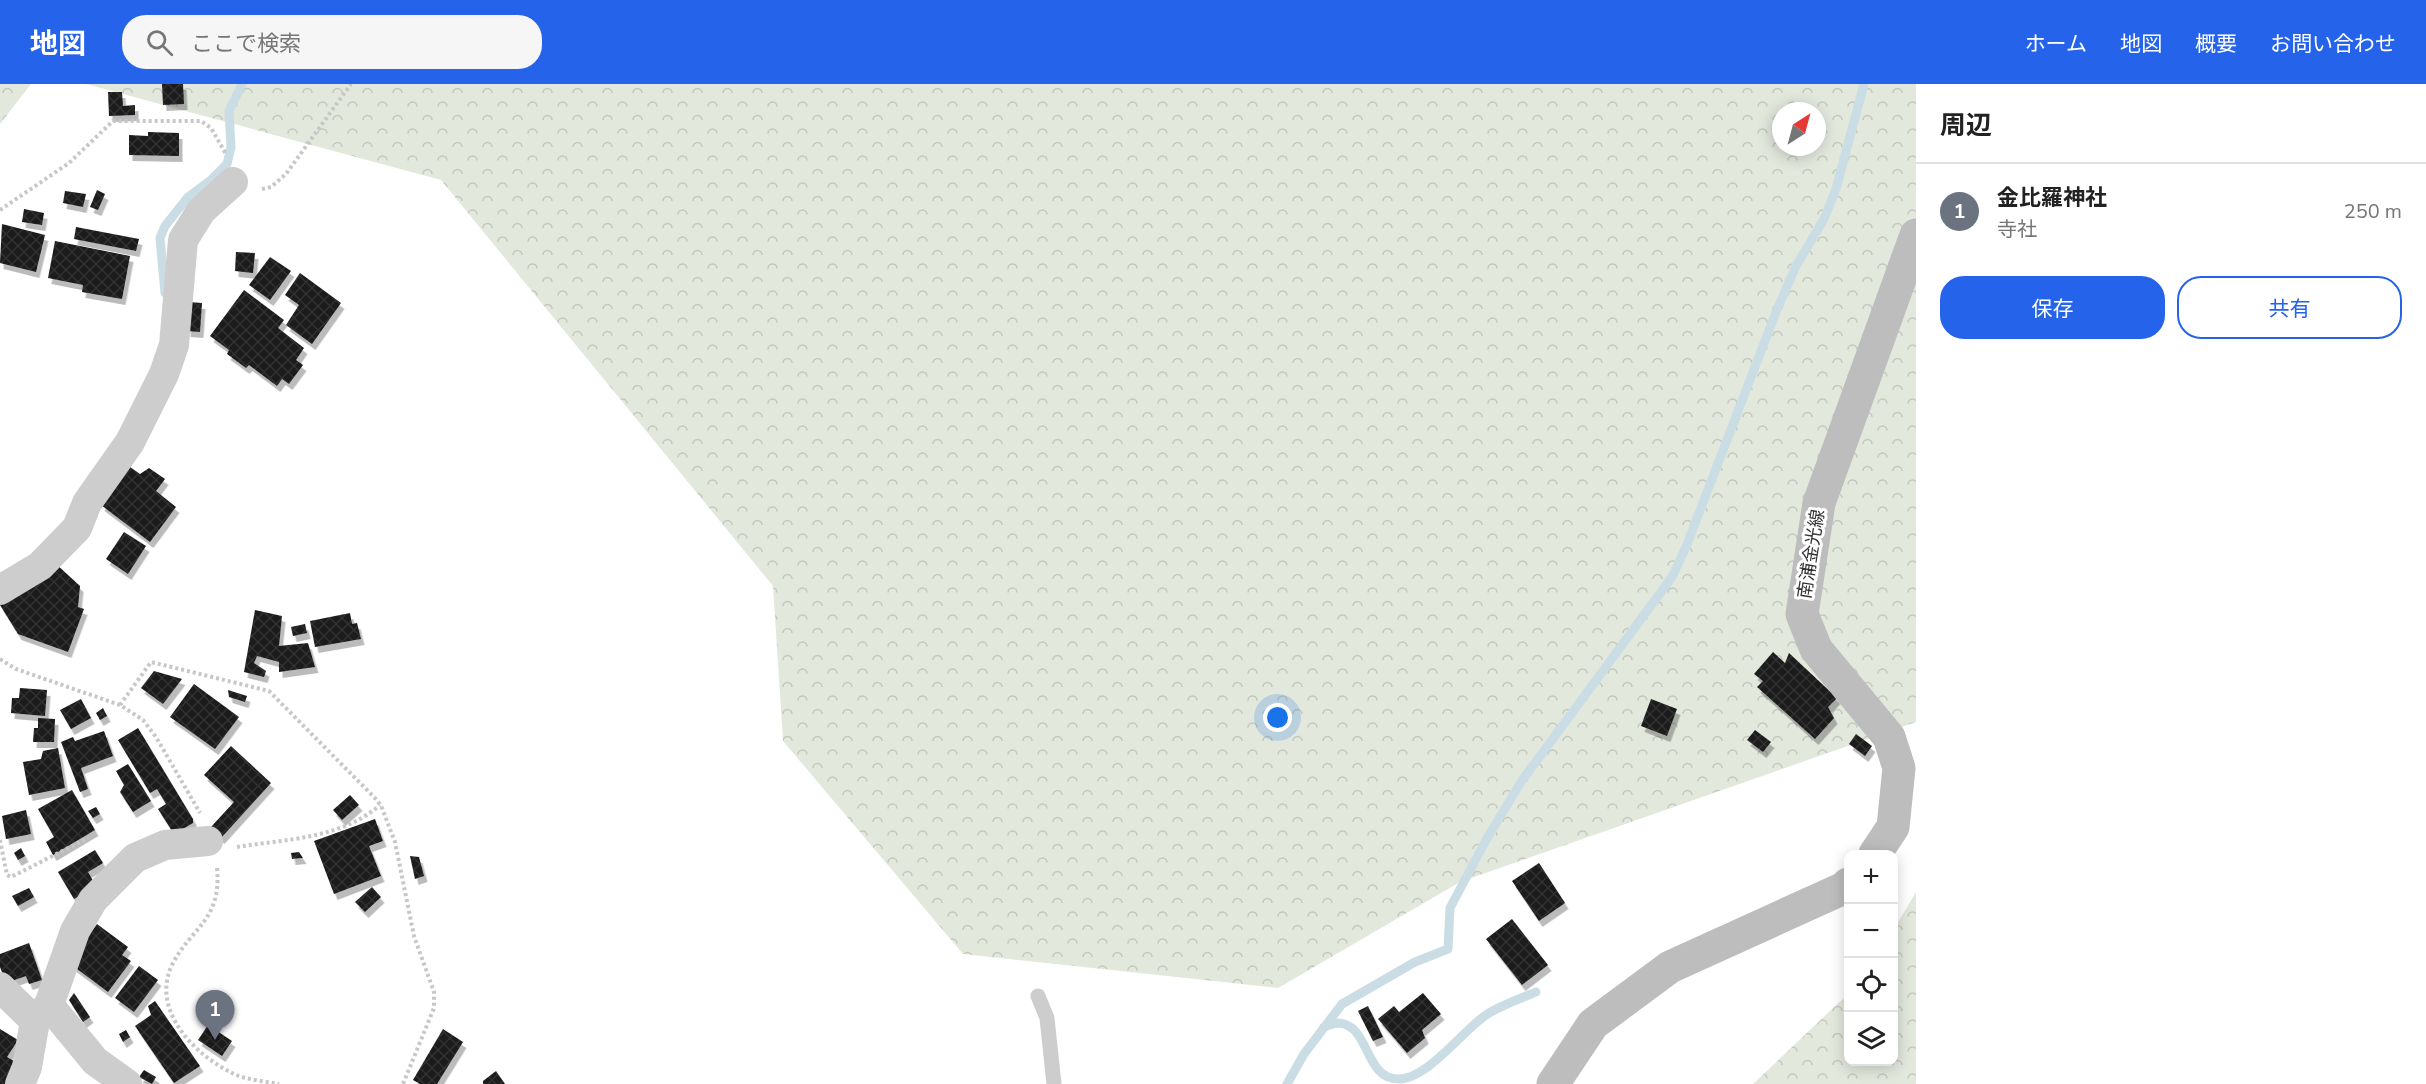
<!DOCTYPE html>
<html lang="ja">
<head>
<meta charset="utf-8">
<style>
  body { margin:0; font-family:"Nunito Sans","Noto Sans JP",sans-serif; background:#f6f6f6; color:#222 }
  .controls { position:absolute; right:18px; bottom:18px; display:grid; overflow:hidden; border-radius:12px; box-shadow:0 3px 15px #0003 }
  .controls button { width:54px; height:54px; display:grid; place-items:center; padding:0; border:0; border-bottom:2px solid #e0e0e0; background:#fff; color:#222; font:30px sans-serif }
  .compass { position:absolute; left:1772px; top:18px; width:54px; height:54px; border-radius:50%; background:#fff; box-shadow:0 3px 15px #0003; rotate:36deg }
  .you { position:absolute; left:1278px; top:634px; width:21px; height:21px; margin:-15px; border:4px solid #fff; border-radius:50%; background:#1a73e8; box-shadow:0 0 0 9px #1a73e833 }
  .badge { display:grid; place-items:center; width:39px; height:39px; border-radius:50%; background:#2563eb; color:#fff; font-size:20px; font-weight:700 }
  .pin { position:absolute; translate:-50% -50px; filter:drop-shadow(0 2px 3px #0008) }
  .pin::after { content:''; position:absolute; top:32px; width:21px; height:18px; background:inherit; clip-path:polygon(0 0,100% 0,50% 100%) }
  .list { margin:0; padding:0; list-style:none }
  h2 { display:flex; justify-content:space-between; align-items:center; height:78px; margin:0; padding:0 24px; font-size:26px }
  h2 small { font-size:20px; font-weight:400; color:#767676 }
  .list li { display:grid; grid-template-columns:39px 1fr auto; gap:18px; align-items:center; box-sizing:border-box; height:96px; padding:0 24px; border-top:2px solid #e0e0e0 }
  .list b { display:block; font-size:22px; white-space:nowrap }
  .list p { margin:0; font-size:20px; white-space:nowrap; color:#767676 }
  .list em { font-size:20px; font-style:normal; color:#767676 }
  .actions { display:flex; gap:12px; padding:18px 24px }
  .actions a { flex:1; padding:14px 0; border:2px solid #2563eb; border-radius:24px; text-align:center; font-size:21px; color:#2563eb }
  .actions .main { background:#2563eb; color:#fff }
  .icon { flex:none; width:33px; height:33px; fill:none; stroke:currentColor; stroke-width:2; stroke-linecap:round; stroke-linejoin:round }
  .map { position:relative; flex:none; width:1916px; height:1000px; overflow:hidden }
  header { display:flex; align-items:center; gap:36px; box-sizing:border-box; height:84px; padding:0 30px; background:#2563eb; color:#fff }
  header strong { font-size:28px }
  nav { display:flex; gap:33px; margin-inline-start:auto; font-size:21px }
  .search { width:420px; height:54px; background:#f6f6f6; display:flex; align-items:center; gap:15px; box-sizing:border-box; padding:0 21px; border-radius:24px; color:#767676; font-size:22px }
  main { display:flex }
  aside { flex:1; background:#fff }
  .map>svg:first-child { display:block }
  .forest { fill:url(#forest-crowns); fill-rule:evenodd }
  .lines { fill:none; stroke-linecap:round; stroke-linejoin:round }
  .stream { stroke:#cadde4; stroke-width:9 }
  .building { fill:url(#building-cross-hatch); filter:url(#shadow) }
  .path { stroke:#c7c7c7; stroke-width:4; stroke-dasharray:3 3; stroke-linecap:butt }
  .lane { stroke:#cdcdcd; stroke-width:15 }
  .street { stroke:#cdcdcd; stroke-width:30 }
  .secondary { stroke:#bdbdbd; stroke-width:33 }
  .labels { text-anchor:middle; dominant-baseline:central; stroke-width:6; stroke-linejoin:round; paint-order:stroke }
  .street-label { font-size:18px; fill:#333; stroke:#fff }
</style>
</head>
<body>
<header>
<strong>地図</strong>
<div class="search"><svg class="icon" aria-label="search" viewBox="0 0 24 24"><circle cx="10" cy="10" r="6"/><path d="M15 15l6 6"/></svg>ここで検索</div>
<nav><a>ホーム</a><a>地図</a><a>概要</a><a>お問い合わせ</a></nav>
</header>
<main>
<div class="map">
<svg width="1916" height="1000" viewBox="0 0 1916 1000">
  <defs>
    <pattern id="forest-crowns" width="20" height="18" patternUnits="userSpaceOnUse" patternTransform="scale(1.5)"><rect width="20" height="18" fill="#e3e8dd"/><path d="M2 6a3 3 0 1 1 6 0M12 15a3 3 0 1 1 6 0" fill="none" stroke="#c3c7be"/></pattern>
    <pattern id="building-cross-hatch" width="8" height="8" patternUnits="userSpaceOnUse" patternTransform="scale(1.5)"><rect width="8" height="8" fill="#1a1a1a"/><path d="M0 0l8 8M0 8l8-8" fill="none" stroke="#333"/></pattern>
    <filter id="shadow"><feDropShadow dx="3.5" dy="6" stdDeviation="0" flood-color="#0004"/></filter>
  </defs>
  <rect width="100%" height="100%" fill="#fff"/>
  <!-- forest -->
  <g class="forest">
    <polygon points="0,0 31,0 0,40"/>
    <path d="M86,0h1830v638l-456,160 -182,106 -315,-34 -180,-213 -10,-155 -332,-406zM1781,27h36v36h-36z"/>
    <polygon points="1916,808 1916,1000 1753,1000 1848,910 1848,978 1894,978 1894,845"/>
  </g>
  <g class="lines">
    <!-- stream -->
    <g class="stream">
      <polyline points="165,209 160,154 165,142 188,113 211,96 227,80 231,63 229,27 242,0"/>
      <path d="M1324,943c4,-1 10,-4 14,-4 32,1 26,56 60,56 30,0 64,-48 88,-64 15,-10 34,-16 50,-23"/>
      <polyline points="1287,1000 1304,970 1342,920 1415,878 1448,865 1450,824 1486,756 1521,698 1672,493 1686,463 1776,228 1796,182 1824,135 1836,105 1864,0"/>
    </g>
  </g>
  <!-- building -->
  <g class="building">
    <polygon points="162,0 183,0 184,20 163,21"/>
    <polygon points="108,8 122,8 123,22 135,21 135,31 109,32"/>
    <polygon points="148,48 179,49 179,72 129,71 129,51 148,52"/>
    <polygon points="97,106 105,110 98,126 90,123"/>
    <polygon points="65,107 86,110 83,123 63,119"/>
    <polygon points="24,125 44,129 42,141 22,138"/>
    <polygon points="2,140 45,151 36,188 0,179"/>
    <polygon points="76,143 139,155 136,167 74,155"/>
    <polygon points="55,157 130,172 122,215 82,208 83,201 48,194"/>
    <polygon points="236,168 255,169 253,189 235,187"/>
    <polygon points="270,173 291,187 270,216 249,201"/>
    <polygon points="300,189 341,219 312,260 286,241 299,221 285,211"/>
    <polygon points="244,206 284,236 278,244 304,264 296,276 303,281 289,300 282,295 277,302 249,281 246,284 227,270 229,266 210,252"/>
    <polygon points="189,218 202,219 200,248 187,247"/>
    <polygon points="126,380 140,390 149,384 165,395 156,407 176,423 150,458 101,421"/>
    <polygon points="124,448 146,462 128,490 106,475"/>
    <polygon points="55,479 80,502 78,523 84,525 68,568 18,550 0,521"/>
    <polygon points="255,526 282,532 279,562 308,559 315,583 279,588 279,578 257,572 254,579 266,587 264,593 244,588"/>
    <polygon points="350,529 352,540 357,539 361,555 315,563 310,537"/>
    <polygon points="305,540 307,549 293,552 291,543"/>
    <polygon points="1773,568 1785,579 1789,569 1837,614 1828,623 1834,634 1815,655 1757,603 1763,597 1754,590"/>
    <polygon points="154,587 182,595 163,620 141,604"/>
    <polygon points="194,600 239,633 215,665 170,633"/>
    <polygon points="20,604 47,606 45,632 11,629 12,614 19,614"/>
    <polygon points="228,606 247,612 245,618 229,613"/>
    <polygon points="81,615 91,634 71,645 60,626"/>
    <polygon points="1651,615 1677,625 1667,652 1641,642"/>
    <polygon points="103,624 107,632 100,636 96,629"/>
    <polygon points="38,634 55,635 54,658 33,658 34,644 38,644"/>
    <polygon points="138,644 193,735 193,739 174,750 158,725 166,720 157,705 150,709 118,656"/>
    <polygon points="1755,646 1771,658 1763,668 1747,656"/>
    <polygon points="104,647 113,672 81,684 88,705 80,708 61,658 73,653 75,657"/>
    <polygon points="1856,650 1872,662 1865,672 1849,660"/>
    <polygon points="231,662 271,699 221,754 210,744 234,718 204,691"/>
    <polygon points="58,664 65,704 29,711 23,678 41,675 43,667"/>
    <polygon points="128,680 151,717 133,728 120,708 124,701 116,687"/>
    <polygon points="72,706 95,746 53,771 46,758 54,753 38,725"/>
    <polygon points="350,711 359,721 342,736 333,726"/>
    <polygon points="96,723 100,730 93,734 88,727"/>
    <polygon points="26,726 31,750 6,755 2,732"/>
    <polygon points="375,735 383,757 369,762 381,792 334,810 314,757"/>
    <polygon points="21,764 25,772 18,776 14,769"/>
    <polygon points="95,766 103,779 88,788 96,802 74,815 58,788"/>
    <polygon points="299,768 303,774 292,775 291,769"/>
    <polygon points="410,772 419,773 424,792 415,795"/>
    <polygon points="1539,779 1565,819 1539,837 1512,797"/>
    <polygon points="372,803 381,813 365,828 355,818"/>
    <polygon points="29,804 34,813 18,822 12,812"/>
    <polygon points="1512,835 1548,881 1522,901 1486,855"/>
    <polygon points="97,840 128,863 122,871 131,877 108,908 69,879"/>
    <polygon points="29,859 42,896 29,900 26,892 6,899 0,883 0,870"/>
    <polygon points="139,882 158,896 134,928 115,914"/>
    <polygon points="74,909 90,933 83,938 69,916"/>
    <polygon points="1423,909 1441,930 1422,946 1425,954 1407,969 1378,935 1394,922 1399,928"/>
    <polygon points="155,917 200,982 174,999 135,942 151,931 148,922"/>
    <polygon points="1368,922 1383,953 1373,957 1358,927"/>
    <polygon points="208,941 232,957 222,972 198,956"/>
    <polygon points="0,945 18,956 7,973 24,983 13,1000 0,1000"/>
    <polygon points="443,945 463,958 437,1000 420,1000 413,996"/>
    <polygon points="126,946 130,953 123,958 119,950"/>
    <polygon points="144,986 156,993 152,1000 139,993"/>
    <polygon points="496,987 505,1000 483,1000 483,997"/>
  </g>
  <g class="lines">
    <!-- path -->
    <g class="path">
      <polyline points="262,105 271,103 286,90 351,0"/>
      <polyline points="0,126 69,79 113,37 201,37 211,44 226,70"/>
      <polyline points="0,575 16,585 120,621 143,636 156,653 200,729"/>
      <polyline points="120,621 151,578 269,607 377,716 382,724 395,758 414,852 434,908 434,924 403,1000"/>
      <polyline points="0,756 7,791 11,793 88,754"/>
      <path d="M237,763c49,-8 104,-8 143,-42"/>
      <path d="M217,784c5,53 -26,59 -45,97 -22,46 24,91 62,109 13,6 31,7 45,10"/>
    </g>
    <!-- lane -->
    <polyline class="lane" points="1038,912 1047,934 1054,1000"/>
    <!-- street -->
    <g class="street">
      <polyline points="0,506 40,482 77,444 87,419 130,358 164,290 174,261 183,156 201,127 233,98"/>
      <polyline points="0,903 35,937"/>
      <polyline points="49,921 95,977 127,1000"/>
      <polyline points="20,1000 27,983 35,937 49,921 75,847 93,816 135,774 165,761 208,757"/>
    </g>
    <!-- secondary -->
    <g class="secondary">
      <polyline points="1875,770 1893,743 1899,684 1889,653 1816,565 1802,530 1819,419 1916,151"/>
      <polyline points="1553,1000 1593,940 1670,883 1844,804 1848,800"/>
    </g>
  </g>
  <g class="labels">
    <!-- street labels -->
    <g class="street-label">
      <text transform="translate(1811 470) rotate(-81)">南浦金光線</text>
    </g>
  </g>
</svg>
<div class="controls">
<button>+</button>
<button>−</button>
<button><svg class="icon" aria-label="locate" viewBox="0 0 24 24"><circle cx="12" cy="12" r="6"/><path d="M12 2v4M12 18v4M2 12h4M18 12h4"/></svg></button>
<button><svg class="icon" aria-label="layers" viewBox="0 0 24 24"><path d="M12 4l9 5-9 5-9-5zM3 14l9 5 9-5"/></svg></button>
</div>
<svg class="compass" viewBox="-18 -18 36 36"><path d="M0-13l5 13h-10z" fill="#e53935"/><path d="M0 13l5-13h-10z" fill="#767676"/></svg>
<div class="you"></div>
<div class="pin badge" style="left:215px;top:956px;background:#6b7280">1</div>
</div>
<aside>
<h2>周辺<small></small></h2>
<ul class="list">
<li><span class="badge" style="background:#6b7280">1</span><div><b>金比羅神社</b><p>寺社</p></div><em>250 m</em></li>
</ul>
<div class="actions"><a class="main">保存</a><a>共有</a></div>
</aside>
</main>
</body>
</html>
